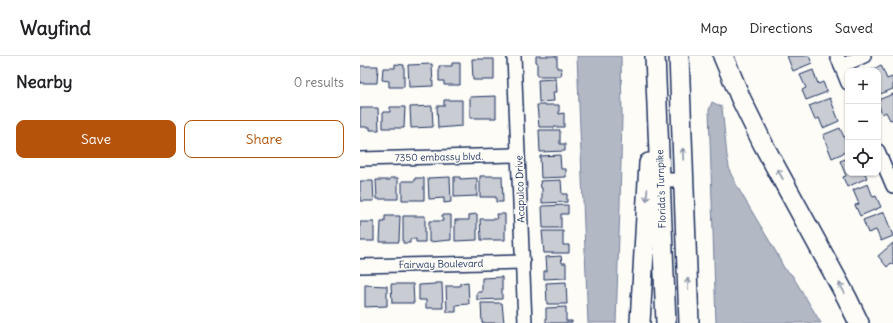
<!DOCTYPE html>
<html lang="en">
<head>
<meta charset="utf-8">
<style>
  body { margin:0; font-family:Delius,sans-serif; background:#f6f6f6; color:#202124 }
  .controls { position:absolute; right:12px; top:12px; display:grid; overflow:hidden; border-radius:8px; box-shadow:0 1px 3px #0004 }
  .controls button { width:36px; height:36px; display:grid; place-items:center; padding:0; border:0; border-bottom:1px solid #e0e0e0; background:#fff; color:#202124; font:20px sans-serif }
  .list { margin:0; padding:0; list-style:none }
  h2 { display:flex; justify-content:space-between; align-items:center; height:52px; margin:0; padding:0 16px; font-size:17px }
  h2 small { font-size:13px; font-weight:400; color:#757577 }
  .actions { display:flex; gap:8px; padding:12px 16px }
  .actions a { flex:1; padding:9px 0; border:1px solid #b45309; border-radius:8px; text-align:center; font-size:14px; color:#b45309 }
  .actions .main { background:#b45309; color:#fff }
  .icon { flex:none; width:22px; height:22px; fill:none; stroke:currentColor; stroke-width:2; stroke-linecap:round; stroke-linejoin:round }
  .map { position:relative; flex:none; width:533px; height:267px; overflow:hidden }
  header { display:flex; align-items:center; gap:24px; box-sizing:border-box; height:56px; padding:0 20px; background:#fff; border-bottom:1px solid #e0e0e0 }
  header strong { font-size:19px }
  nav { display:flex; gap:22px; margin-inline-start:auto; font-size:14px }
  main { display:flex }
  aside { flex:1; background:#fff }
  .map>svg:first-child { display:block }
  .water { fill:#b3b8c5; stroke:#76819c }
  .building { fill:#c9ccd3; stroke:#1b2f5e }
  .lines { fill:none; stroke-linecap:round; stroke-linejoin:round }
  .minor-casing { stroke:#1b2f5e; stroke-width:16 }
  .highway-casing { stroke:#1b2f5e; stroke-width:22 }
  .minor { stroke:#fdfcf7; stroke-width:13 }
  .highway { stroke:#fdfcf7; stroke-width:19 }
  .oneway { stroke:#8c96aa }
  .labels { text-anchor:middle; dominant-baseline:central; stroke-width:3; stroke-linejoin:round; paint-order:stroke }
  .street-label { font-size:10px; fill:#1b2f5e; stroke:#fdfcf7 }
</style>
</head>
<body>
<header>
<strong>Wayfind</strong>
<nav><a>Map</a><a>Directions</a><a>Saved</a></nav>
</header>
<main>
<aside>
<h2>Nearby<small>0 results</small></h2>
<ul class="list">
</ul>
<div class="actions"><a class="main">Save</a><a>Share</a></div>
</aside>
<div class="map">
<svg width="533" height="267" viewBox="0 0 533 267">
  <rect width="100%" height="100%" fill="#fdfcf7"/>
  <filter id="ink" filterUnits="userSpaceOnUse"><feTurbulence type="fractalNoise" baseFrequency=".025" numOctaves="2"/><feDisplacementMap in="SourceGraphic" scale="8" xChannelSelector="R" yChannelSelector="G"/><feConvolveMatrix kernelMatrix="1 2 1 2 8 2 1 2 1" color-interpolation-filters="sRGB"/></filter>
  <g filter="url(#ink)">
    <!-- water -->
    <g class="water">
      <polygon points="217,0 261,0 262,59 260,150 256,267 228,267"/>
      <polygon points="352,46 362,51 367,100 370,116 378,132 416,196 424,212 432,219 461,267 356,267 349,54"/>
    </g>
    <!-- building -->
    <g class="building">
      <polygon points="176,0 197,0 197,12 202,12 201,20 177,20 177,6 176,6"/>
      <polygon points="427,0 449,0 452,7 433,15"/>
      <polygon points="112,3 134,3 134,24 113,24"/>
      <polygon points="92,7 100,7 100,29 84,29 84,25 79,25 79,10 92,10"/>
      <polygon points="35,8 44,9 44,31 29,31 29,25 22,24 23,12 35,12"/>
      <polygon points="72,8 73,30 49,31 48,9"/>
      <polygon points="521,9 527,23 532,21 533,24 533,33 518,39 518,15 510,15"/>
      <polygon points="0,10 18,10 17,27 0,27"/>
      <polygon points="453,14 458,28 463,26 467,36 446,44 442,34 446,32 440,19"/>
      <polygon points="196,23 197,36 193,36 194,45 179,46 178,24"/>
      <polygon points="533,38 533,63 530,64 526,56 522,58 518,47 518,44"/>
      <polygon points="136,40 136,62 110,62 110,41"/>
      <polygon points="470,42 479,65 463,72 459,62 455,64 449,50"/>
      <polygon points="84,44 102,44 102,70 78,72 77,50 84,50"/>
      <polygon points="177,49 199,49 199,58 204,57 204,71 179,71"/>
      <polygon points="72,50 73,71 51,72 50,51"/>
      <polygon points="30,51 45,51 44,72 23,72 23,56 30,56"/>
      <polygon points="0,52 18,52 19,74 10,74 10,71 0,71"/>
      <polygon points="480,72 486,86 488,85 488,95 472,102 463,79"/>
      <polygon points="179,74 200,74 200,88 205,88 205,95 180,96"/>
      <polygon points="200,99 201,113 206,113 206,121 181,122 180,100"/>
      <polygon points="488,102 488,117 505,117 507,122 487,131 483,121 486,120 480,105"/>
      <polygon points="120,120 142,120 143,146 136,146 136,141 120,141"/>
      <polygon points="90,121 91,146 84,147 84,142 69,143 68,122"/>
      <polygon points="94,121 100,121 100,123 117,122 117,140 94,141"/>
      <polygon points="30,122 38,122 38,143 17,143 16,124 30,124"/>
      <polygon points="55,122 64,122 64,144 42,144 42,125 55,125"/>
      <polygon points="201,124 202,138 207,138 207,146 182,147 182,132 181,132 180,125"/>
      <polygon points="0,125 13,125 14,145 0,145"/>
      <polygon points="508,128 513,141 516,140 521,151 500,160 495,149 499,148 493,134"/>
      <polygon points="208,149 208,158 201,158 201,172 183,172 182,150"/>
      <polygon points="524,156 533,180 521,185 516,174 508,177 503,164"/>
      <polygon points="117,158 117,184 95,185 95,164 109,164 109,159"/>
      <polygon points="136,158 145,158 145,184 121,184 120,163 137,163"/>
      <polygon points="82,159 91,159 91,184 69,186 69,165 83,165"/>
      <polygon points="25,160 40,160 39,186 20,186 21,166 25,166"/>
      <polygon points="43,160 65,160 65,186 56,186 56,183 50,183 50,187 43,187"/>
      <rect x="0" y="166" width="14" height="19"/>
      <polygon points="182,175 203,175 203,189 209,189 209,197 184,197"/>
      <polygon points="533,187 533,209 531,207 527,211 518,200"/>
      <polygon points="201,200 202,207 206,207 206,222 184,223 184,215 187,215 186,201"/>
      <polygon points="142,221 142,243 117,244 117,236 122,236 122,222"/>
      <polygon points="108,226 109,248 96,249 96,256 87,256 86,230 100,230 100,227"/>
      <polygon points="206,226 207,248 187,248 186,227"/>
      <polygon points="75,227 82,227 83,252 66,252 66,244 59,244 59,229 75,228"/>
      <polygon points="31,228 53,228 54,247 32,247"/>
      <polygon points="5,229 27,230 27,250 5,251"/>
      <polygon points="121,247 142,247 144,267 122,267"/>
      <polygon points="206,251 206,265 212,265 212,267 186,267 186,252"/>
    </g>
    <g class="lines">
      <!-- minor casing -->
      <g class="minor-casing">
        <g id="minor">
          <polyline points="154,0 165,267"/>
          <polyline points="477,0 488,27"/>
          <polyline points="481,10 504,0"/>
          <polyline points="518,95 533,130"/>
          <polyline points="0,103 158,99"/>
          <polyline points="300,124 324,124"/>
          <polyline points="0,210 163,206"/>
        </g>
      </g>
      <!-- highway casing -->
      <g class="highway-casing">
        <g id="highway">
          <polyline points="295,0 306,267"/>
          <polyline points="319,0 329,267"/>
          <polyline points="363,0 381,43 403,88 487,242 499,267"/>
          <polyline points="280,267 289,107"/>
        </g>
      </g>
      <!-- minor -->
      <use href="#minor" class="minor"/>
      <!-- highway -->
      <use href="#highway" class="highway"/>
    </g>
    <!-- one-way arrows -->
    <defs><path id="oneway-shaft" d="M-6 0H5M1.5-3L5.5 0L1.5 3" fill="none" stroke-width="1.6" stroke-linecap="round" stroke-linejoin="round"/></defs>
    <g class="oneway">
      <use href="#oneway-shaft" transform="translate(323 98) rotate(-92)"/>
      <use href="#oneway-shaft" transform="translate(420 118) rotate(-119)"/>
      <use href="#oneway-shaft" transform="translate(287 139) rotate(94)"/>
      <use href="#oneway-shaft" transform="translate(328 228) rotate(-92)"/>
      <use href="#oneway-shaft" transform="translate(482 232) rotate(-118)"/>
    </g>
  </g>
  <g class="labels">
    <!-- street labels -->
    <g class="street-label">
      <text transform="translate(79 101) rotate(-1)">7350 embassy blvd.</text>
      <text transform="translate(160 133) rotate(-92)">Acapulco Drive</text>
      <text transform="translate(301 133) rotate(-92)">Florida's Turnpike</text>
      <text transform="translate(81 208) rotate(-1)">Fairway Boulevard</text>
    </g>
  </g>
</svg>
<div class="controls">
<button>+</button>
<button>−</button>
<button><svg class="icon" aria-label="locate" viewBox="0 0 24 24"><circle cx="12" cy="12" r="6"/><path d="M12 2v4M12 18v4M2 12h4M18 12h4"/></svg></button>
</div>
</div>
</main>
</body>
</html>
